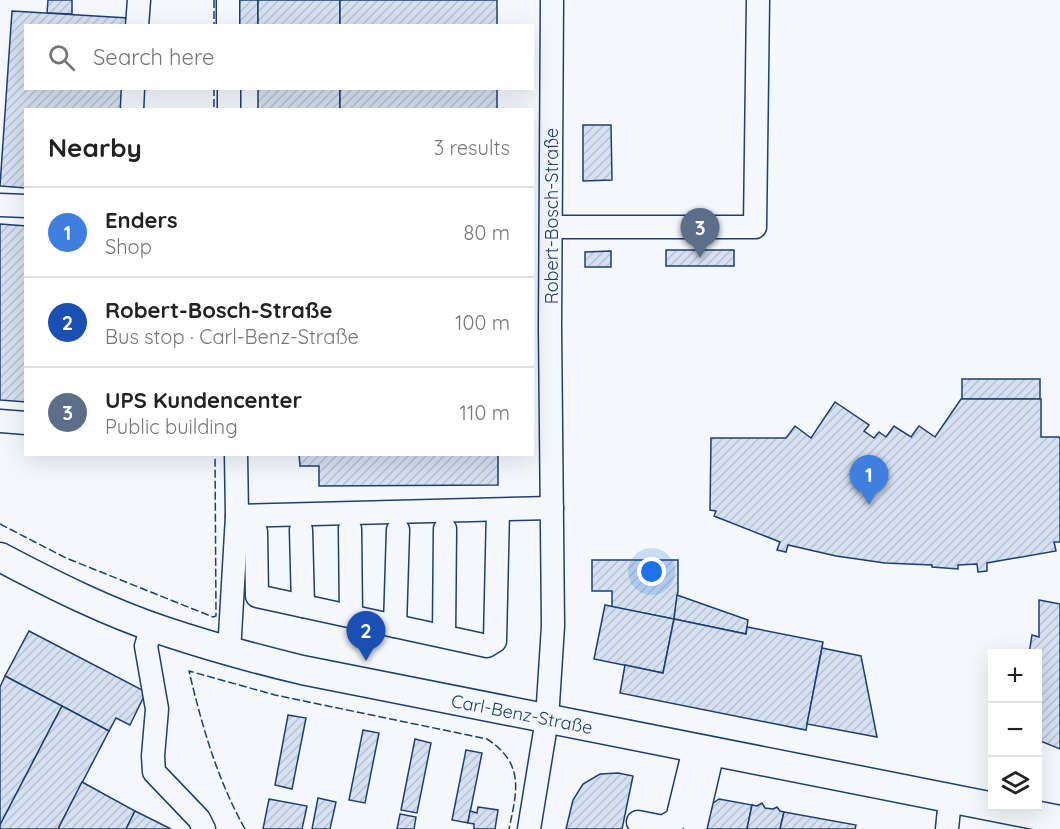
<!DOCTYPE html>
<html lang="en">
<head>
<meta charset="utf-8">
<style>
  body { margin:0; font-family:Quicksand,sans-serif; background:#f2f2f2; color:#222 }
  .controls { position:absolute; right:18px; bottom:18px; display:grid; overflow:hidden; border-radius:0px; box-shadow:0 6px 24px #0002 }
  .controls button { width:54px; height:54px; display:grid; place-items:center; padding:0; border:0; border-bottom:2px solid #e0e0e0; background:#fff; color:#222; font:30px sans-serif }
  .you { position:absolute; left:652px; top:572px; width:21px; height:21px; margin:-15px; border:4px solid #fff; border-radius:50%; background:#1a73e8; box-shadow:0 0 0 9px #1a73e833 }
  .badge { display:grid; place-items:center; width:39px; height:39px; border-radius:50%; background:#111827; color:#fff; font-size:20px; font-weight:700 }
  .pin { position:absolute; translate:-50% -50px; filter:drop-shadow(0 2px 3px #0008) }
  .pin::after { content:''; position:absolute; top:32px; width:21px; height:18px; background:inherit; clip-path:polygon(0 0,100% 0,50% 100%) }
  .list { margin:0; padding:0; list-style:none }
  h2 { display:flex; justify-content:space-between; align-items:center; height:78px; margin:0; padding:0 24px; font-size:26px }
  h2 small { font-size:20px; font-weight:400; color:#767676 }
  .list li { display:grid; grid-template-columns:39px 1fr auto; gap:18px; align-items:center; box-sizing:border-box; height:90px; padding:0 24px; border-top:2px solid #e0e0e0 }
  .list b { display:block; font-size:22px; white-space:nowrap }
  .list p { margin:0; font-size:20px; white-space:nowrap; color:#767676 }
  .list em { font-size:20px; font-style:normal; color:#767676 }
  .icon { flex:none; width:33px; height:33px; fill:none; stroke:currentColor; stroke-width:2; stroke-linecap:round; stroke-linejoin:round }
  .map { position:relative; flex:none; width:1060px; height:829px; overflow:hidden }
  .search { position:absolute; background:#fff; box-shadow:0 6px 24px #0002; left:24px; top:24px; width:510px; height:66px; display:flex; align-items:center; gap:15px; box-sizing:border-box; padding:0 21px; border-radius:0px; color:#767676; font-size:22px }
  .panel { position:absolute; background:#fff; box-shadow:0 6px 24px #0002; left:24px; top:108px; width:510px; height:348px; border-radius:0px }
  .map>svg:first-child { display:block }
  .building { fill:url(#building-hatch); stroke:#1d3f73; stroke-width:1.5 }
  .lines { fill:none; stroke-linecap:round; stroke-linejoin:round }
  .minor-casing { stroke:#1d3f73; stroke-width:25 }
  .major-casing { stroke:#1d3f73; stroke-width:31 }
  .minor { stroke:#f4f7fb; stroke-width:22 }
  .major { stroke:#f4f7fb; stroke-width:28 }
  .fence { stroke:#1d3f73; stroke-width:1.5; stroke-dasharray:8 3; stroke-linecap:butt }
  .labels { text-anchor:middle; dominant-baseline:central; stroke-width:4.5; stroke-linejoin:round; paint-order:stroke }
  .street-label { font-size:18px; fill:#1d3f73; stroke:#f4f7fb }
</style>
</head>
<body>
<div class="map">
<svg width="1060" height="829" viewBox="0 0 1060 829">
  <defs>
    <pattern id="building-hatch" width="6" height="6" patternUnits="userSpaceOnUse" patternTransform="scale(1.5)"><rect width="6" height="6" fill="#d5e0f0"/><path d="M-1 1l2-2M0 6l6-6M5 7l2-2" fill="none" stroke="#b6c1d1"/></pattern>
  </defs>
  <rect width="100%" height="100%" fill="#f4f7fb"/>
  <!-- building -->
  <g class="building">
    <polygon points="48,0 72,0 72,14 47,13"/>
    <polygon points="236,0 258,0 258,26 237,26"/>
    <rect x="258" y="0" width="82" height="26"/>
    <rect x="340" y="0" width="157" height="26"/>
    <polygon points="12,11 128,18 128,26 26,26 26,88 124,88 122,110 26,110 26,188 0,186"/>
    <rect x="258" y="88" width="82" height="22"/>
    <rect x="340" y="88" width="157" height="22"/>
    <polygon points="583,125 611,125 612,180 583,181"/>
    <polygon points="0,224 26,226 26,402 0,400"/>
    <rect x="666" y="250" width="68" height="16"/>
    <polygon points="611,251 611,267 585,267 585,252"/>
    <rect x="962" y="379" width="78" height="20"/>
    <polygon points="961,399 1041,399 1041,437 1059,437 1060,439 1060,542 1054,542 1056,551 987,563 987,571 978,572 977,564 958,565 958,569 932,567 932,565 885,563 836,556 788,545 786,552 777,550 780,542 714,516 716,511 710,510 711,438 786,438 795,426 811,438 835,402 869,425 864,431 874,438 879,432 886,437 894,426 911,437 919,426 935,437"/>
    <polygon points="299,454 498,454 498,485 319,486 319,466 300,466"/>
    <polygon points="592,560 678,560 678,591 674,619 612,607 612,591 592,591"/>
    <polygon points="677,595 748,620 746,634 674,619"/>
    <polygon points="1039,600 1060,604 1060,749 1038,740 1039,661 1038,661 1038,654 1029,654 1032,635 1039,637"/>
    <polygon points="605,605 674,619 663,673 594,659"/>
    <polygon points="674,619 746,634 747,627 823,642 806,730 620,693 625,665 663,673"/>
    <polygon points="29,631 146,692 130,725 116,718 109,731 5,676"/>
    <polygon points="822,648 861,656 877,737 807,724"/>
    <polygon points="5,676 62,706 0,825 0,687"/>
    <polygon points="62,706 109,731 58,829 0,829 0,825"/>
    <polygon points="288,715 306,718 292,789 275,785"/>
    <polygon points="363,730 379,733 365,803 349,800"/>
    <polygon points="415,739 431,743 417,813 401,810"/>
    <polygon points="466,750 482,753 468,823 452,820"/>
    <polygon points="618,773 633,776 622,829 566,829 573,800 583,784 600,774"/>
    <polygon points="82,782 135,811 126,829 58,829"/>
    <polygon points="318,798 336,802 330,829 312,829"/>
    <polygon points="269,799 307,806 302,829 263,829"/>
    <polygon points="719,799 752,805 747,829 707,829 712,804"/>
    <polygon points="762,803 765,808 773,809 777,807 780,811 784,812 780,829 747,829 752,805 757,806"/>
    <polygon points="478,807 498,810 495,829 474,829 474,824 468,823 470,811 477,813"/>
    <polygon points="135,811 171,829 126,829"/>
    <polygon points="784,812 856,825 855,829 780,829"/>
    <polygon points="400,814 416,817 414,829 397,829"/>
  </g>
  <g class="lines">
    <!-- minor casing -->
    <g class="minor-casing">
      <g id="minor">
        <polyline points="228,0 228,26"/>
        <polyline points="137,26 139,0"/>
        <polyline points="229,88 229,110"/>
        <polyline points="132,110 133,88"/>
        <polyline points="0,205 26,206"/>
        <polyline points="551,227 755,227 758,0"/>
        <polyline points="0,421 26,423"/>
        <polyline points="236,454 237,516 552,508"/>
        <polyline points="350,529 351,616"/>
        <polyline points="301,530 303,606"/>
        <polyline points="256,532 257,596 487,646 495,641 498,510"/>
        <polyline points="152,626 146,646 157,709 153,756 154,772 199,819 204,829"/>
        <polyline points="395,626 398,530"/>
        <polyline points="444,636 445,529"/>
        <polyline points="229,652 237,516"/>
        <polyline points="638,822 663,827 677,819 694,749"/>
        <polyline points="529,829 547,719 553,626 550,327 552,0"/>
        <polyline points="695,829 713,752"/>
        <polyline points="947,829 950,799"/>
      </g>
    </g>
    <!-- major casing -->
    <g class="major-casing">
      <path id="major" d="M0,557c53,28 107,55 164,74 45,15 92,28 138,39l758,150"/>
    </g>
    <!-- minor -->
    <use href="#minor" class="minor"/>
    <!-- major -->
    <use href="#major" class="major"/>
    <!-- fence -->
    <g class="fence">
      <polyline points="214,0 214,26"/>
      <polyline points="214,88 214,110"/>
      <polyline points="0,524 66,558 213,617 216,616 215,454"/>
      <path d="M245,829c-28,-50 -43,-103 -56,-158l86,24 212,44c38,25 30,52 22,90"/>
    </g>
  </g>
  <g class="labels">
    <!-- street labels -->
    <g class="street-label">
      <text transform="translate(551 216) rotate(-90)">Robert-Bosch-Straße</text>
      <text transform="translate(522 714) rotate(11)">Carl-Benz-Straße</text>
    </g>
  </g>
</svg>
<div class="controls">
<button>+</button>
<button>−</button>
<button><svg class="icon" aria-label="layers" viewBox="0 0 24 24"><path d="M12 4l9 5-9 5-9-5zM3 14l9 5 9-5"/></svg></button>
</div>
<div class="you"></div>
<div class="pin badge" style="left:869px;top:505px;background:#3f7fe0">1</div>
<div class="pin badge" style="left:366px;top:661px;background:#1a4fb4">2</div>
<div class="pin badge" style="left:700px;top:258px;background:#5c6f8a">3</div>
<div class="search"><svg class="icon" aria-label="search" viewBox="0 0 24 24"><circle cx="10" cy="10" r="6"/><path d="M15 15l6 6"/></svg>Search here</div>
<section class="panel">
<h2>Nearby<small>3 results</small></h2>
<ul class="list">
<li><span class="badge" style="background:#3f7fe0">1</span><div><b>Enders</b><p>Shop</p></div><em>80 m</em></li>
<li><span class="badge" style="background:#1a4fb4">2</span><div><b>Robert-Bosch-Straße</b><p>Bus stop · Carl-Benz-Straße</p></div><em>100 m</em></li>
<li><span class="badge" style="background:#5c6f8a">3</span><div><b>UPS Kundencenter</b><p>Public building</p></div><em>110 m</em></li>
</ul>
</section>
</div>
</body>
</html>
